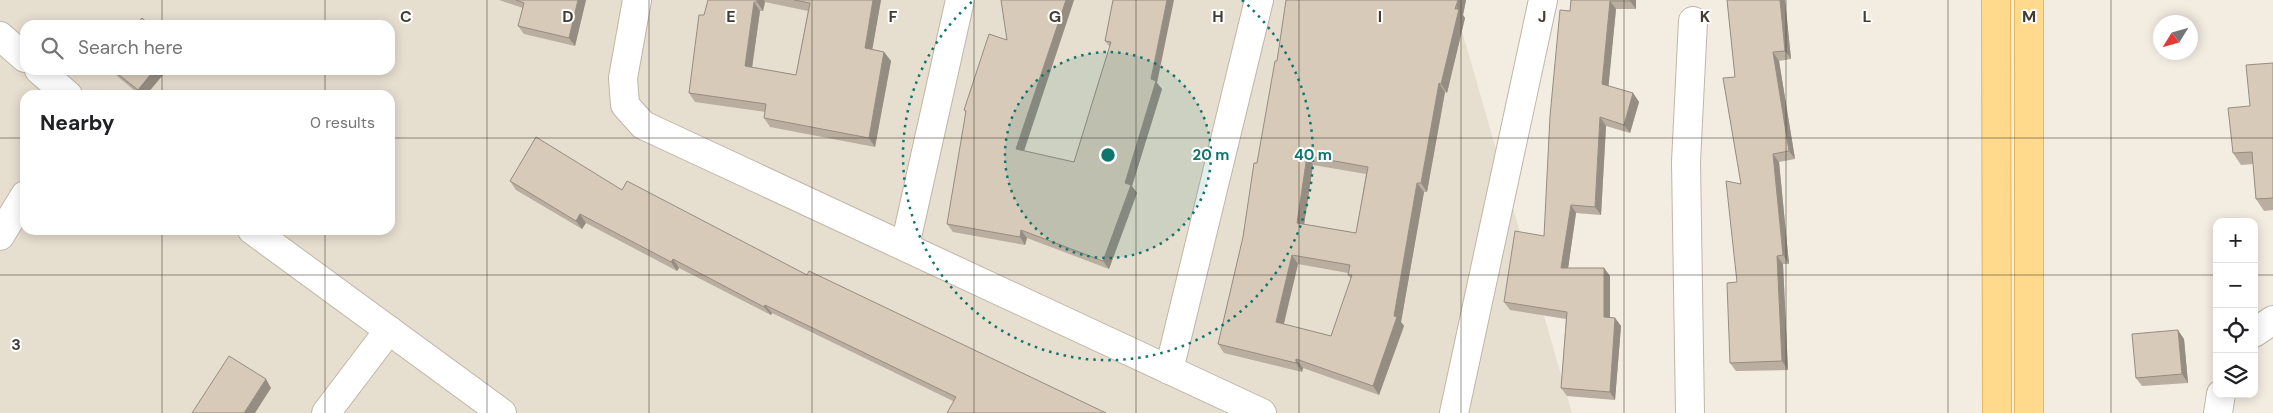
<!DOCTYPE html>
<html lang="en">
<head>
<meta charset="utf-8">
<style>
  body { margin:0; font-family:"DM Sans",sans-serif; background:#f2f2f2; color:#202124 }
  .controls { position:absolute; right:15px; bottom:15px; display:grid; overflow:hidden; border-radius:10px; box-shadow:0 2px 12px #0003 }
  .controls button { width:45px; height:45px; display:grid; place-items:center; padding:0; border:0; border-bottom:1px solid #e0e0e0; background:#fff; color:#202124; font:25px sans-serif }
  .compass { position:absolute; left:2153px; top:15px; width:45px; height:45px; border-radius:50%; background:#fff; box-shadow:0 2px 12px #0003; rotate:233deg }
  .list { margin:0; padding:0; list-style:none }
  h2 { display:flex; justify-content:space-between; align-items:center; height:65px; margin:0; padding:0 20px; font-size:21px }
  h2 small { font-size:16px; font-weight:400; color:#757577 }
  .icon { flex:none; width:28px; height:28px; fill:none; stroke:currentColor; stroke-width:2; stroke-linecap:round; stroke-linejoin:round }
  .map { position:relative; flex:none; width:2273px; height:413px; overflow:hidden }
  .search { position:absolute; background:#fff; box-shadow:0 2px 12px #0003; left:20px; top:20px; width:375px; height:55px; display:flex; align-items:center; gap:12px; box-sizing:border-box; padding:0 18px; border-radius:15px; color:#757577; font-size:19px }
  .panel { position:absolute; background:#fff; box-shadow:0 2px 12px #0003; left:20px; top:90px; width:375px; height:145px; border-radius:15px }
  .map>svg:first-child { display:block }
  .residential { fill:#e6decf; fill-rule:evenodd }
  .lines { fill:none; stroke-linecap:round; stroke-linejoin:round }
  .minor-casing { stroke:#c0b6a7; stroke-width:30 }
  .major-casing { stroke:#e8b758; stroke-width:30 }
  .minor { stroke:#fff; stroke-width:28 }
  .major { stroke:#ffda8d; stroke-width:28 }
  .wall { fill:#b9ae9f; fill-rule:evenodd }
  .shaded-wall { fill:#968d82 }
  .building { fill:#d7cab9; stroke:#968d82; fill-rule:evenodd }
  .grid { fill:none; stroke:#433c32; stroke-width:1; stroke-opacity:0.55 }
  .ring { fill:none; stroke:#0f766e; stroke-width:2.5; stroke-dasharray:2.5 5 }
  .grid-label { font-size:16px; text-anchor:middle; font-weight:bold; fill:#433c32; stroke:#fff; stroke-width:4; stroke-linejoin:round; paint-order:stroke }
  .centre { fill:#0f766e; stroke:#fff; stroke-width:2.5 }
  .ring-label { font-size:15px; text-anchor:middle; font-weight:bold; fill:#0f766e; stroke:#fff; stroke-width:4; stroke-linejoin:round; paint-order:stroke }
</style>
</head>
<body>
<div class="map">
<svg width="2273" height="413" viewBox="0 0 2273 413">
  <rect width="100%" height="100%" fill="#f2ece1"/>
  <!-- residential -->
  <path class="residential" d="M0,0h1453l119,413h-1572zM25,25h365v45h-365zM25,95h365v135h-365z"/>
  <g class="lines">
    <!-- minor casing -->
    <g class="minor-casing">
      <g id="minor">
        <polyline points="637,0 623,78 625,105 643,125 1262,413"/>
        <polyline points="0,36 25,58"/>
        <polyline points="39,70 68,95"/>
        <polyline points="252,230 502,413"/>
        <polyline points="0,236 25,195"/>
        <polyline points="905,246 960,0"/>
        <polyline points="2254,333 2273,320"/>
        <polyline points="1169,370 1259,0"/>
        <polyline points="326,413 389,330"/>
        <polyline points="1454,413 1543,0"/>
        <polyline points="1690,413 1686,162 1693,21"/>
        <polyline points="2218,413 2221,394"/>
      </g>
    </g>
    <!-- major casing -->
    <g class="major-casing">
      <g id="major">
        <polyline points="1996,0 1997,413"/>
        <polyline points="2029,0 2029,413"/>
      </g>
    </g>
    <!-- minor -->
    <use href="#minor" class="minor"/>
    <!-- major -->
    <use href="#major" class="major"/>
  </g>
  <!-- wall -->
  <g class="wall">
    <polygon points="499,0 586,0 575,46 524,34 518,26 523,8"/>
    <path d="M708,0h173l-9,49 12,3 7,9 -16,86 -105,-20 -6,-9 1,-6 -70,-10 -6,-9zM765,2l43,9 -12,64 -44,-8 8,-56h3z"/>
    <polygon points="1001,0 1074,0 1024,151 1074,162 1110,47 1105,41 1113,0 1157,83 1162,89 1132,186 1137,193 1109,269 1027,238 1025,245 953,232 947,224 966,113 964,110 1007,40"/>
    <path d="M1286,0h180l-3,15 2,3 -18,75 -2,-1 -18,100h-3l-23,130 3,4 -25,69 -76,-27 -1,4 -78,-19 -6,-9 25,-107 34,-176zM1313,165l53,9 -10,59 -52,-9zM1298,264l50,9v2l3,4 -20,57 -47,-12z"/>
    <polygon points="1571,0 1636,0 1636,9 1616,9 1608,86 1633,93 1639,102 1630,133 1606,126 1601,215 1576,213 1568,268 1604,268 1610,276 1610,317 1615,318 1621,326 1615,400 1567,396 1561,388 1566,319 1510,310 1504,302 1544,236 1570,11"/>
    <polygon points="1727,0 1785,0 1791,59 1779,61 1795,159 1779,162 1789,264 1783,264 1788,370 1736,371 1730,363 1737,282 1741,184 1735,77"/>
    <polygon points="2273,63 2273,210 2264,211 2256,199 2253,164 2241,165 2233,153 2250,106"/>
    <polygon points="110,70 167,70 146,95 140,95"/>
    <polygon points="510,181 622,190 1087,404 953,401 772,313 771,315 679,268 677,271 586,223 582,229 516,190"/>
    <polygon points="2184,339 2188,383 2142,386 2136,378"/>
  </g>
  <!-- shaded-wall -->
  <g class="shaded-wall">
    <polygon points="578,0 586,0 575,46 569,38"/>
    <polygon points="757,0 764,0 765,2 763,11 757,2"/>
    <polygon points="873,0 881,0 871,57 865,48"/>
    <polygon points="1066,0 1074,0 1022,157 1016,149"/>
    <polygon points="1167,0 1174,0 1157,83 1162,89 1132,186 1137,193 1109,269 1103,261 1125,183 1151,79"/>
    <polygon points="1458,0 1466,0 1463,15 1465,18 1447,93 1441,84"/>
    <polygon points="1630,0 1636,0 1636,9 1630,1"/>
    <polygon points="1780,0 1785,0 1791,59 1785,51"/>
    <polygon points="1610,1 1616,9 1608,92 1602,84"/>
    <polygon points="754,2 760,11 751,75 745,66"/>
    <polygon points="884,52 891,61 875,147 869,138"/>
    <polygon points="1773,52 1779,61 1795,159 1789,151"/>
    <polygon points="154,70 167,70 146,95 141,95 138,90"/>
    <polygon points="1439,83 1445,92 1427,192 1421,183"/>
    <polygon points="1633,93 1639,102 1630,133 1624,125"/>
    <polygon points="1600,117 1606,126 1601,215 1595,207"/>
    <polygon points="1773,154 1779,162 1789,264 1783,255"/>
    <polygon points="1307,156 1313,165 1303,232 1297,223"/>
    <polygon points="1417,183 1424,192 1401,322 1404,326 1379,395 1373,386 1394,316"/>
    <polygon points="1571,205 1576,213 1567,276 1561,268"/>
    <polygon points="580,214 586,223 582,229 576,221"/>
    <polygon points="1021,230 1027,238 1025,245 1020,237"/>
    <polygon points="1292,255 1298,264 1282,331 1276,322"/>
    <polygon points="1777,256 1783,264 1788,370 1782,361"/>
    <polygon points="673,259 679,268 677,271 671,262"/>
    <polygon points="1604,268 1610,276 1610,325 1604,317"/>
    <polygon points="765,305 772,313 771,315 764,307"/>
    <polygon points="1615,318 1621,326 1615,400 1610,392"/>
    <polygon points="2178,330 2184,339 2188,383 2182,374"/>
    <polygon points="1296,359 1303,368 1302,372 1296,363"/>
    <polygon points="266,379 271,388 255,413 244,413"/>
  </g>
  <!-- building -->
  <g class="building">
    <polygon points="516,0 578,0 569,38 518,26 524,3"/>
    <polygon points="708,0 757,0 757,2 754,2 745,66 796,75 810,3 794,0 873,0 865,48 884,52 869,138 764,118 766,104 689,93 699,15 704,15"/>
    <polygon points="1001,0 1066,0 1016,149 1074,162 1111,42 1105,41 1113,0 1167,0 1151,79 1156,81 1125,183 1131,185 1103,261 1021,230 1020,237 947,224 966,111 964,110 989,34 1007,40"/>
    <path d="M1286,0h172l-3,9h4l-18,75 -2,-1 -18,100h-4l-23,133 3,1 -24,69 -77,-27v4l-78,-19 25,-107 11,-74h3l18,-102h2zM1307,156l61,11 -12,66 -59,-10zM1292,255l58,10 -2,10h4l-21,61 -55,-14z"/>
    <polygon points="1571,0 1630,0 1630,1 1610,1 1602,84 1633,93 1624,125 1600,117 1595,207 1571,205 1561,268 1604,268 1604,317 1615,318 1610,392 1561,388 1567,312 1504,302 1515,231 1544,236 1550,116 1560,10 1570,11"/>
    <polygon points="1727,0 1780,0 1785,51 1773,52 1789,151 1773,154 1783,255 1777,256 1782,361 1730,363 1727,283 1737,282 1726,181 1741,184 1723,78 1735,77"/>
    <polygon points="142,18 150,25 136,25"/>
    <polygon points="2273,63 2273,198 2256,199 2252,152 2233,153 2228,108 2250,106 2246,65"/>
    <polygon points="113,70 154,70 138,90"/>
    <polygon points="536,137 622,190 627,181 807,275 809,271 1106,413 947,413 956,397 765,305 764,307 673,259 671,262 580,214 576,221 510,181"/>
    <polygon points="2178,330 2182,374 2136,378 2132,334"/>
    <polygon points="229,356 266,379 244,413 192,413"/>
  </g>
  <!-- grid -->
  <path class="grid" d="M162,0v25M325,0v25M487,0v413M649,0v413M812,0v413M974,0v413M1136,0v413M1299,0v413M1461,0v413M1624,0v413M1786,0v413M1948,0v413M2111,0v413M162,70v25M325,70v25M0,138h25M390,138h1883M162,230v183M325,230v183M0,275h2217M2254,275h19"/>
  <!-- distance rings -->
  <circle cx="1108" cy="155" r="103" fill="#0f766e" fill-opacity=".12"/>
  <g class="ring">
    <circle cx="1108" cy="155" r="103"/>
    <path d="M1242 0A205 205 0 1 1 974 0"/>
  </g>
  <g class="grid-label">
    <text x="406" y="22">C</text>
    <text x="568" y="22">D</text>
    <text x="731" y="22">E</text>
    <text x="893" y="22">F</text>
    <text x="1055" y="22">G</text>
    <text x="1218" y="22">H</text>
    <text x="1380" y="22">I</text>
    <text x="1542" y="22">J</text>
    <text x="1705" y="22">K</text>
    <text x="1867" y="22">L</text>
    <text x="2029" y="22">M</text>
    <text x="16" y="350">3</text>
  </g>
  <circle cx="1108" cy="155" r="8" class="centre"/>
  <g class="ring-label">
    <text x="1211" y="160">20 m</text>
    <text x="1313" y="160">40 m</text>
  </g>
</svg>
<div class="controls">
<button>+</button>
<button>−</button>
<button><svg class="icon" aria-label="locate" viewBox="0 0 24 24"><circle cx="12" cy="12" r="6"/><path d="M12 2v4M12 18v4M2 12h4M18 12h4"/></svg></button>
<button><svg class="icon" aria-label="layers" viewBox="0 0 24 24"><path d="M12 4l9 5-9 5-9-5zM3 14l9 5 9-5"/></svg></button>
</div>
<svg class="compass" viewBox="-18 -18 36 36"><path d="M0-13l5 13h-10z" fill="#e53935"/><path d="M0 13l5-13h-10z" fill="#757577"/></svg>
<div class="search"><svg class="icon" aria-label="search" viewBox="0 0 24 24"><circle cx="10" cy="10" r="6"/><path d="M15 15l6 6"/></svg>Search here</div>
<section class="panel">
<h2>Nearby<small>0 results</small></h2>
<ul class="list">
</ul>
</section>
</div>
</body>
</html>
